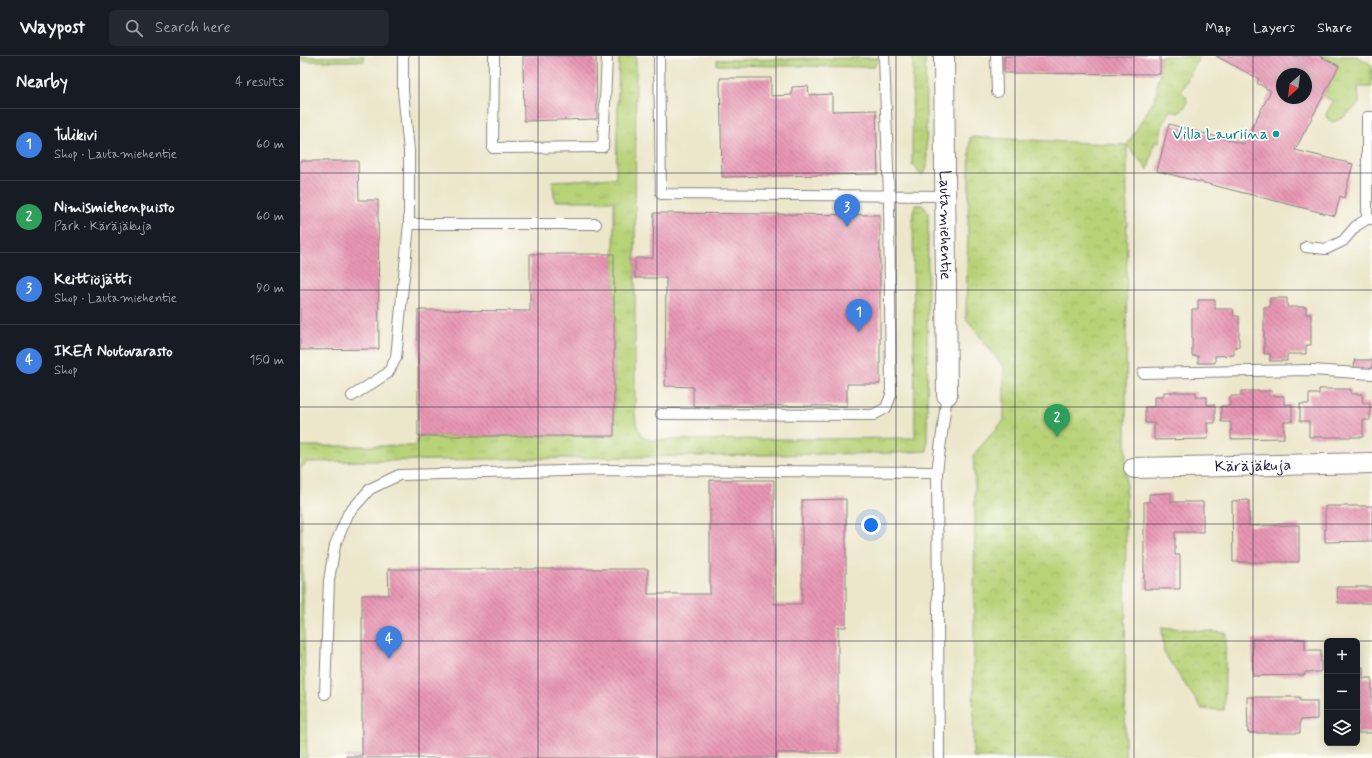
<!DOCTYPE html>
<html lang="en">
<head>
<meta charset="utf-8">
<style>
  body { margin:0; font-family:Mynerve,sans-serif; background:#242831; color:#f1f3f6 }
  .controls { position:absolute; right:12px; bottom:12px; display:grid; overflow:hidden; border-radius:6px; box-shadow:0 2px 10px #0003 }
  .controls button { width:36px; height:36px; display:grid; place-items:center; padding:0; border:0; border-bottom:1px solid #363941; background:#171b24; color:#f1f3f6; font:20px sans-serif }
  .compass { position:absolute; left:976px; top:12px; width:36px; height:36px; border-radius:50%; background:#171b24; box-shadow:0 2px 10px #0003; rotate:208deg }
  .you { position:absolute; left:571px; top:469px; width:14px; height:14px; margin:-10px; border:3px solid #fff; border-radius:50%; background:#1a73e8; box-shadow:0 0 0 6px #1a73e833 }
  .badge { display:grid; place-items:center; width:26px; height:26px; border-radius:50%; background:#8c9099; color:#fff; font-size:13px; font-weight:700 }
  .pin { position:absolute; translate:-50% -33px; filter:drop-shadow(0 1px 2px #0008) }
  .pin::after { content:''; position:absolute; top:21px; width:14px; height:12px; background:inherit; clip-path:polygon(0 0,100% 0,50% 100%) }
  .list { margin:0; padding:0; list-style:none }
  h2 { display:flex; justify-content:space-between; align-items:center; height:52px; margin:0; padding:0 16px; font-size:17px }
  h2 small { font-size:13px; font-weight:400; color:#9ea1a6 }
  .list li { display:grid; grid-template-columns:26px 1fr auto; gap:12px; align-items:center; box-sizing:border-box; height:72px; padding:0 16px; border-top:1px solid #363941 }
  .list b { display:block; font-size:15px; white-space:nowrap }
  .list p { margin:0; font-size:13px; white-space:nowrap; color:#9ea1a6 }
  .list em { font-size:13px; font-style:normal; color:#9ea1a6 }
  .icon { flex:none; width:22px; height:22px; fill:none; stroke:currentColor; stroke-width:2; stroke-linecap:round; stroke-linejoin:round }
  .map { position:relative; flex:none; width:1072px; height:702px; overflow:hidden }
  header { display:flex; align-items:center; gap:24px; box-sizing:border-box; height:56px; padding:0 20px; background:#171b24; border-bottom:1px solid #363941 }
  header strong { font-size:19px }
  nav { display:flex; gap:22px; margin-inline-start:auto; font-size:14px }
  .search { width:280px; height:36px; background:#242831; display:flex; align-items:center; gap:10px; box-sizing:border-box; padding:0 14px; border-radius:6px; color:#9ea1a6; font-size:15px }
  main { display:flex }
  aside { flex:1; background:#171b24 }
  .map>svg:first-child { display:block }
  .grass { fill:url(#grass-tufts); stroke:#6c7a59 }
  .park { fill:url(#park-crowns); stroke:#6c7a59 }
  .building { fill:url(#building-back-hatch); fill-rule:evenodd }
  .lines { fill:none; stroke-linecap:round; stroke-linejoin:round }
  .lane-casing { stroke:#878482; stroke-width:12 }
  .street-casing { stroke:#878482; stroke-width:22 }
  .lane { stroke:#fff; stroke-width:10 }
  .street { stroke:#fff; stroke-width:20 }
  .grid { fill:none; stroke:#22223b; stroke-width:1; stroke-opacity:0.55 }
  .culture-dot { fill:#0f9aa8; stroke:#fdfcf7; stroke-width:1.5 }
  .labels { text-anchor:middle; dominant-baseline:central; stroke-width:3.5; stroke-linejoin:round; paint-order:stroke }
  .culture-label { font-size:16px; fill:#0d838f; stroke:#fdfcf7; text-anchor:end }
  .street-label { font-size:16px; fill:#22223b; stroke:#fdfcf7 }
</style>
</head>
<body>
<header>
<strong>Waypost</strong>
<div class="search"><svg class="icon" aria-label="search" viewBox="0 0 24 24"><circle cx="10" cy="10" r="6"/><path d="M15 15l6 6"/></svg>Search here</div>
<nav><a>Map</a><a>Layers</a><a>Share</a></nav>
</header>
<main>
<aside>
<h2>Nearby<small>4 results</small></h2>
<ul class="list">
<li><span class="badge" style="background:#3f7fe0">1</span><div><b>Tulikivi</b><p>Shop · Lautamiehentie</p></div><em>60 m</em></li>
<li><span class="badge" style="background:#2e9e5b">2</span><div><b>Nimismiehenpuisto</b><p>Park · Käräjäkuja</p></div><em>60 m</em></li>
<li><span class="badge" style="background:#3f7fe0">3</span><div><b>Keittiöjätti</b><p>Shop · Lautamiehentie</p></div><em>90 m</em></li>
<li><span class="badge" style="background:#3f7fe0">4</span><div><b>IKEA Noutovarasto</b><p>Shop</p></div><em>150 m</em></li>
</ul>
</aside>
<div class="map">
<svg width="1072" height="702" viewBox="0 0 1072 702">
  <defs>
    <pattern id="grass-tufts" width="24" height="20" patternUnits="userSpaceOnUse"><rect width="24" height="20" fill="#b7d277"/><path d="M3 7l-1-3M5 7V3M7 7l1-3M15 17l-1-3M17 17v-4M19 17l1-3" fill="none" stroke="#9db468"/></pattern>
    <pattern id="park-crowns" width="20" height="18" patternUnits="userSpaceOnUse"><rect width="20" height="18" fill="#b7d277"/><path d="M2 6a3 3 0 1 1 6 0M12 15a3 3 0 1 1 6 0" fill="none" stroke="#9db468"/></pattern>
    <pattern id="building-back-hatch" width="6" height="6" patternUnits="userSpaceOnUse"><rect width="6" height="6" fill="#e795b2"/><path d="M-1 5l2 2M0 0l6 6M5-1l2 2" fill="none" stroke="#bb7992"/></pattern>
  </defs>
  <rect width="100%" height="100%" fill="#fdfcf7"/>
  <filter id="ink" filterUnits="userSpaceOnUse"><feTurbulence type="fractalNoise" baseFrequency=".025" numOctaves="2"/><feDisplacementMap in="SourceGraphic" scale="8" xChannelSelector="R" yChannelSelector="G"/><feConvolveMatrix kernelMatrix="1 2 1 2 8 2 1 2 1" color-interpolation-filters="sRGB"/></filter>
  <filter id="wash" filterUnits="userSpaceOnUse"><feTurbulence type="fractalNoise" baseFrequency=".012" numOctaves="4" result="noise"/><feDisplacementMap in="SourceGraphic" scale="16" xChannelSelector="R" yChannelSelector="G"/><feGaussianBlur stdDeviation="0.9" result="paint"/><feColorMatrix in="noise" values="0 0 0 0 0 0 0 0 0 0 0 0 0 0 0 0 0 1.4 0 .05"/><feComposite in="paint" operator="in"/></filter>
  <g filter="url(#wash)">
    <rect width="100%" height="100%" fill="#ece6ca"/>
    <!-- grass -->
    <g class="grass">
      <polygon points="64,0 64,5 0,5 0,1"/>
      <polygon points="319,0 336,0 335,202 335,356 336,367 342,380 350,384 615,382 613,156 615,149 622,149 628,156 627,395 595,397 7,406 0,413 7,702 0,702 0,390 116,390 118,380 314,380 314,145 255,145 252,125 316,122"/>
      <polygon points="613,0 625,0 627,112 622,119 619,117 612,107"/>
      <polygon points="860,0 900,0 881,35 886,40 887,46 884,52 878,57 870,54 863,67 859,86 855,85 848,114 827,89 857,39 857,26 860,18"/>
      <path d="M1020,0h37l15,9v22h-14l1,16c-7,8 -17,17 -27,19l-5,-4 -1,-4 7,-13 -10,-5 16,-30z"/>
      <polygon points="579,2 574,11 417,9 417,4"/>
    </g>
    <!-- park -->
    <g class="park">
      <polygon points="670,81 827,89 825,702 673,702 675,431 673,399 704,364 704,312 666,262"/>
      <polygon points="862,571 926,577 924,654 902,653 864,597"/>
    </g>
    <g id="blocks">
      <!-- building -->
      <g class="building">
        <polygon points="223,0 296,0 297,63 224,65"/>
        <polygon points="704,0 860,0 860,18 704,17"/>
        <path d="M916,0h104l19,10 -44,84 58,14 -9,34 -4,-2 -5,20 -178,-45 12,-47 74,20 28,-53 -14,-8 2,-4zM982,18h24v24h-24z"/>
        <polygon points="420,22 471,22 471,40 492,39 492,31 508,30 509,39 532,38 532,55 576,54 578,118 422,121"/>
        <polygon points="0,105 58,105 59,144 78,144 79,293 0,294"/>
        <polygon points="354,157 580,159 580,328 547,328 547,350 393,350 393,331 365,330 366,222 335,222 335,202 353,202"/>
        <polygon points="230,198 314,198 314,380 118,380 118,254 230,255"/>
        <polygon points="970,242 987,242 987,251 1006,251 1006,258 1011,258 1011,289 1006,289 1006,298 987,298 987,305 970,305 970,298 964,298 964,251 970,251"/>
        <polygon points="898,244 915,244 915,253 933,253 934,260 939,260 939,291 934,291 934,299 915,300 915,307 898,307 898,300 892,300 892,253 898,253"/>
        <polygon points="1054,304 1072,304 1072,316 1055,316"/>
        <polygon points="1019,333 1051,333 1051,338 1062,338 1063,347 1070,347 1070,364 1063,364 1063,381 1009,381 1009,365 1000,365 1000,348 1009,348 1009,338 1019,338"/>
        <polygon points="941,335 972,335 973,340 984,340 984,349 992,348 992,366 984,366 984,382 931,383 931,366 921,366 921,350 930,350 930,340 941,340"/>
        <polygon points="864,336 896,336 896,341 907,341 907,349 915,349 915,367 907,367 908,383 854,384 854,367 845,367 845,351 854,351 854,341 864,341"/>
        <polygon points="410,424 474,424 474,548 502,548 502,444 546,443 546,571 538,571 538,697 477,697 477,702 46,702 46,700 62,700 62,539 89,539 88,513 348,513 348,538 410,538"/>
        <polygon points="871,437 871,446 903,446 903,476 875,476 875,499 880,499 880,533 844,533 844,446 849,446 849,438"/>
        <polygon points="949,444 949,470 999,469 999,506 933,506 932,445"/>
        <polygon points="1025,450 1072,450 1072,485 1025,486"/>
        <polygon points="1037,531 1072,531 1072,547 1038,547"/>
        <polygon points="952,583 1005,583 1005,594 1021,594 1021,616 1005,616 1005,619 953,620"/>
        <polygon points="1057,611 1063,611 1063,622 1072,622 1072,677 1057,677"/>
        <polygon points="947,641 1000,641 1000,645 1017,645 1017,663 1000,664 1000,677 948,677"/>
      </g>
    </g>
  </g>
  <g filter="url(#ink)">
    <use href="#blocks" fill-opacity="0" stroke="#878482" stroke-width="1"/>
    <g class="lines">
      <!-- lane casing -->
      <g class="lane-casing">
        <g id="lane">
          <polyline points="103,0 103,35 109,95 109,168 296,168"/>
          <polyline points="194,0 193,92 303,91 307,0"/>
          <polyline points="359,0 361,138 645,140"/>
          <polyline points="696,0 697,36"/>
          <polyline points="1072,61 1067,61 1067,163 1072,163"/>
          <polyline points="1006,191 1026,193 1043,185 1056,170 1067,163"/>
          <polyline points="843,317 1012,314 1072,318"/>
          <polyline points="52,340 88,317 96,302 109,168"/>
          <polyline points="361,358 573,359 586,352 591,339 589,140 584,0"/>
          <polyline points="25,638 29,524 35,489 48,458 70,433 99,419 306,414 637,416"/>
          <polyline points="639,702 637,416 647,339"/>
        </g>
      </g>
      <!-- street casing -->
      <g class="street-casing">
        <g id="street">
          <path id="s1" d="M644,0l3,339"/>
          <path id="s2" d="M834,412l238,-5"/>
        </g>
      </g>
      <!-- lane -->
      <use href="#lane" class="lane"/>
      <!-- street -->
      <use href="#street" class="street"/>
    </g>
  </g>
  <!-- grid -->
  <path class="grid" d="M119,0v702M238,0v702M357,0v702M476,0v702M596,0v702M715,0v702M834,0v702M953,0v702M0,117h1072M0,234h1072M0,351h1072M0,468h1072M0,585h1027M1027,585h30M1057,585h15"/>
  <!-- markers -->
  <circle class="culture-dot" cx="976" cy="78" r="4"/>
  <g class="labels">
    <!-- culture labels -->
    <g class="culture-label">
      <text x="968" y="78">Villa Lauriina</text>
    </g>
    <!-- street labels -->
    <g class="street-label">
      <text stroke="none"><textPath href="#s1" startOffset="169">Lautamiehentie</textPath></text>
      <text stroke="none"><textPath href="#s2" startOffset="119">Käräjäkuja</textPath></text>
    </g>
  </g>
</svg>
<div class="controls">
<button>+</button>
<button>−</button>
<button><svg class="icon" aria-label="layers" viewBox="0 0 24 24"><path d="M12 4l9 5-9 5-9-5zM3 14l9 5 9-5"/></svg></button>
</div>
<svg class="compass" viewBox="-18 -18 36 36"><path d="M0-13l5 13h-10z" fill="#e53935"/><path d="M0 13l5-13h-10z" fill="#9ea1a6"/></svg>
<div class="you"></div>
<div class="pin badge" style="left:559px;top:276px;background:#3f7fe0">1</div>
<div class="pin badge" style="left:757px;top:381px;background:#2e9e5b">2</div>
<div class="pin badge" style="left:547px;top:171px;background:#3f7fe0">3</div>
<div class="pin badge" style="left:89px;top:603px;background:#3f7fe0">4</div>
</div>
</main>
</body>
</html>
